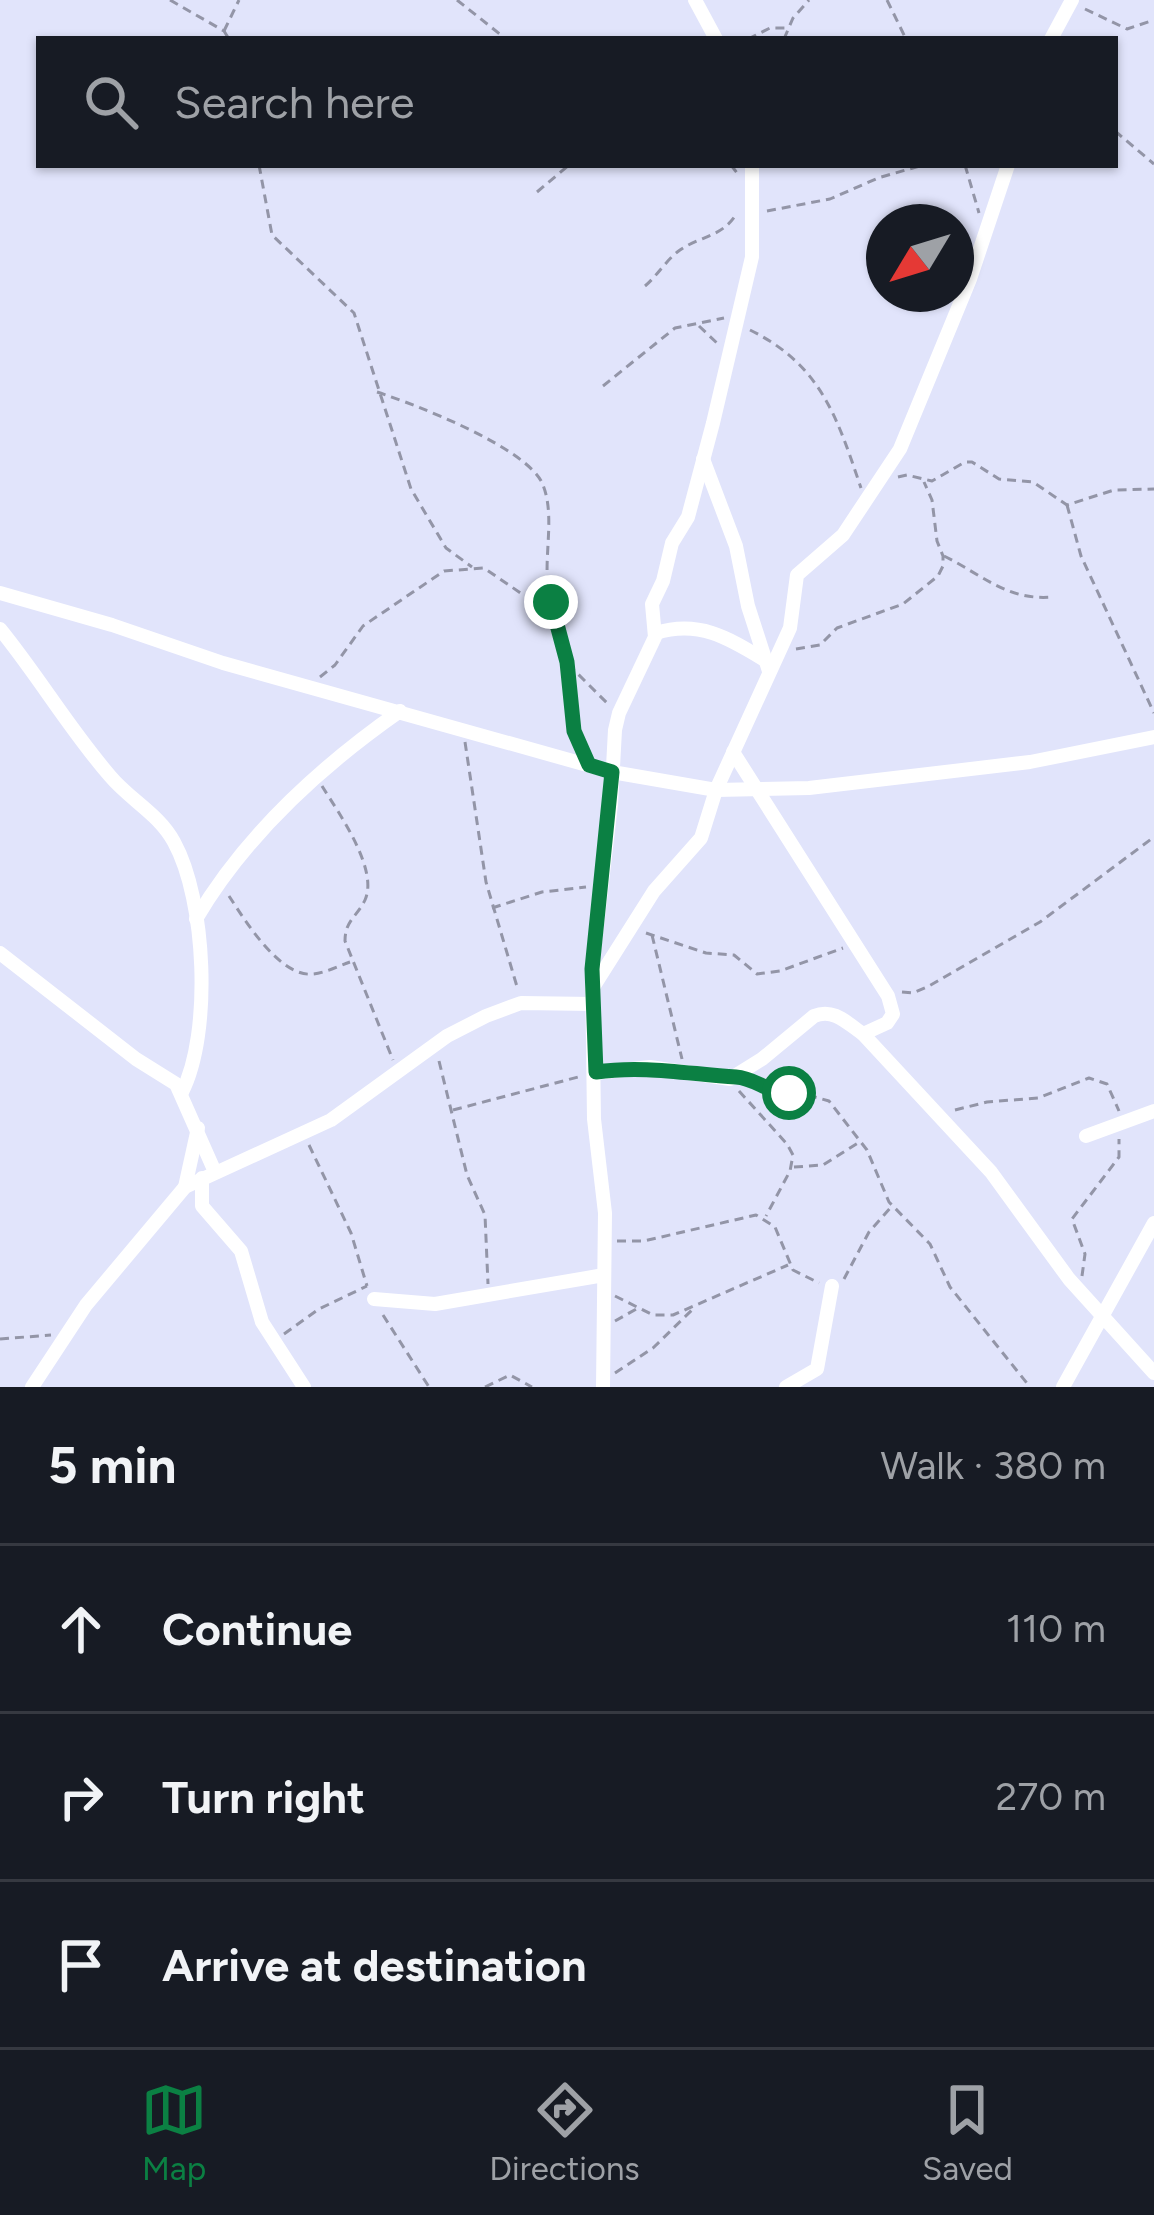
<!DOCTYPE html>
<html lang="en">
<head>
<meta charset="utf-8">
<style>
  body { margin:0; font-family:Figtree,sans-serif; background:#242831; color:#f1f3f6 }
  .compass { position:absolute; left:866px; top:204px; width:108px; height:108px; border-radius:50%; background:#171b24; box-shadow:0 3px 9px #0004; rotate:232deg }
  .stop { position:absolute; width:36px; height:36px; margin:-27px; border:9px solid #0b8043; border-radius:50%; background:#fff }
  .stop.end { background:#0b8043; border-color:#fff; box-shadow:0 3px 12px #0008 }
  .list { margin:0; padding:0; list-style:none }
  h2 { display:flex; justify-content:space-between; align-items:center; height:156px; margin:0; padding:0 48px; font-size:51px }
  h2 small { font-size:39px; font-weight:400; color:#9ea1a6 }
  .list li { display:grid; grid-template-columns:78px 1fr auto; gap:36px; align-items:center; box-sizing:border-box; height:168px; padding:0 48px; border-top:3px solid #363941 }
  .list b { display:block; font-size:45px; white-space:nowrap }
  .list em { font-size:39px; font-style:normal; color:#9ea1a6 }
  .icon { flex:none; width:66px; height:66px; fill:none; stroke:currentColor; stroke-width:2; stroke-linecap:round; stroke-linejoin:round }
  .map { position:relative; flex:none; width:1154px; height:1387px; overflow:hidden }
  .search { position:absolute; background:#171b24; box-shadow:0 3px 9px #0004; left:36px; right:36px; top:36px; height:132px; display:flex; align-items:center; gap:30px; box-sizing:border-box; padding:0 42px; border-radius:0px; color:#9ea1a6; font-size:45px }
  .sheet { height:660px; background:#171b24 }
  nav { display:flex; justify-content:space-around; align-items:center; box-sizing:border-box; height:168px; border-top:3px solid #363941; background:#171b24; font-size:33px; color:#9ea1a6 }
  nav a { display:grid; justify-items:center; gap:6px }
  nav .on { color:#0b8043 }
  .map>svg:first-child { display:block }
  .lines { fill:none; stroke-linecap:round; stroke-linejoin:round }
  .path { stroke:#9395a7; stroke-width:3; stroke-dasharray:9 6; stroke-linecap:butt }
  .street { stroke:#fff; stroke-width:14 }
  .route { stroke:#0b8043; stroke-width:15 }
</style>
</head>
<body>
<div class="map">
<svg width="1154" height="1387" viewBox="0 0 1154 1387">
  <rect width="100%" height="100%" fill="#e1e4fb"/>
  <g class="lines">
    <!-- path -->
    <g class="path">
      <polyline points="170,0 224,31 229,39"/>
      <polyline points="457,0 506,39"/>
      <polyline points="887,0 906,39"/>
      <polyline points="1085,9 1127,29 1154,20"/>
      <polyline points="224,31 239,0"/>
      <polyline points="748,39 770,28 785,28"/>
      <polyline points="784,39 793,18 809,0"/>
      <polyline points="1115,131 1154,164"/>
      <polyline points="259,165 272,235 354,313 411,489 446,548 472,567"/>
      <polyline points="731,165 740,177"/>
      <polyline points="965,165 979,213"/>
      <polyline points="537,192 569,165"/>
      <polyline points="767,211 830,199 878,178 923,165"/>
      <path d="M645,286c12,-10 22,-27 35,-36 20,-14 43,-13 57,-37"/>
      <polyline points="699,326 718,344"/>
      <path d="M750,330c71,35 87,87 111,158"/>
      <polyline points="603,386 675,328 724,318"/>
      <path d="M377,392c37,12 152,56 166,93 12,30 1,69 5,101 3,27 14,53 19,80 5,27 2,57 14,81"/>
      <polyline points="898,477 907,475 932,481 965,462 972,462 999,479 1033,482 1067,505 1114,490 1154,489"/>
      <polyline points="1067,505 1081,556 1154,713"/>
      <path d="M944,556c37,18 63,45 108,41"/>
      <polyline points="796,649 820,645 837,628 903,604 938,576 943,566 943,556 937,541 932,500 924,482"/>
      <polyline points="568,664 608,704"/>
      <polyline points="320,677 335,665 363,626 444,571 484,568 522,594 551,602"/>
      <polyline points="465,742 486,882 518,990"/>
      <path d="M322,786c16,26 57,83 43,114 -8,17 -20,20 -20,41l48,119"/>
      <path d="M229,896c15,23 51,82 84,78 12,-1 25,-8 37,-12"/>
      <polyline points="492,908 542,892 586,887"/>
      <polyline points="646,933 706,953 734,955 757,974 780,971 843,948"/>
      <polyline points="652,935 682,1059"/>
      <polyline points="902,992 913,993 929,986 1040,922 1154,837"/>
      <polyline points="439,1061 467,1175 485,1215 488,1284"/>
      <polyline points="750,1083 774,1093 808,1095 829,1101 867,1150 889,1202 930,1244 950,1287 1030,1387"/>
      <polyline points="739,1091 787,1144 793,1155 790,1171 766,1216"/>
      <polyline points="453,1110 582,1076"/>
      <polyline points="955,1110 987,1102 1038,1098 1089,1078 1107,1084 1119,1111"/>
      <polyline points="309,1145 351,1233 367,1286"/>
      <polyline points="794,1167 823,1165 861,1141"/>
      <polyline points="617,1241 644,1241 756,1215 775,1227 793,1270 819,1283"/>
      <polyline points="1082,1276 1085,1254 1072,1219 1119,1157 1119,1139"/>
      <polyline points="844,1279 869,1232 891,1207"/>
      <polyline points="615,1296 653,1315 673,1315 788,1265"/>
      <polyline points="383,1315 429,1387"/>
      <polyline points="615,1321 638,1308"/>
      <polyline points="284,1334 319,1309 367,1286"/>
      <polyline points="0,1339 51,1335"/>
      <polyline points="615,1373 653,1348 695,1307"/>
      <polyline points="485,1387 510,1375 532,1387"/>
    </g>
    <!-- street -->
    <g class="street">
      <polyline points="695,0 716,39"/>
      <polyline points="1051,39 1072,0"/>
      <polyline points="703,459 736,546 748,606 769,671"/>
      <polyline points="0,593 112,625 223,663 555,756 612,772 716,790 809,788 1030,762 1154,737"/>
      <path d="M0,629c39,48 70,101 110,147 20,24 49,38 64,66 32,58 38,191 8,250"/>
      <path d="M656,633c42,-13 71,4 107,26"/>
      <polyline points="733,752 888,996 893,1014 887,1023 863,1034"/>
      <path d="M196,919c50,-85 124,-152 204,-208"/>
      <polyline points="0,953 136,1059 176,1084 215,1172"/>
      <polyline points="592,989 654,891 701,838 716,790 790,628 797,575 843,535 900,449 970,279 1008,165"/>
      <path d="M595,1073l55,-6 80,12 32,-20 52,-43c20,-8 33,7 49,18l128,138 78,107 85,94"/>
      <polyline points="1086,1136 1154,1111"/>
      <polyline points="202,1178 202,1206 241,1251 262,1322 304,1387"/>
      <polyline points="185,1187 198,1128"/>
      <polyline points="374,1299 435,1304 604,1275"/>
      <polyline points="32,1387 86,1305 185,1187 331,1120 447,1036 486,1016 521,1003 593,1004"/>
      <polyline points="603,1387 605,1213 594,1119 592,969 611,804 615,730 619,713 655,637 652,604 663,581 672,543 688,517 713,423 752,257 752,165"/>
      <polyline points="786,1387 817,1369 832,1286"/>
      <polyline points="1063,1387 1154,1223"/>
    </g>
  </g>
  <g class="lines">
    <!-- route -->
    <path class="route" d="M551,602l16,60 7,69 15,34 23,7 -20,197 4,103c48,-7 92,2 140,5 19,1 32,16 53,16"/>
  </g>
</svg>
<svg class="compass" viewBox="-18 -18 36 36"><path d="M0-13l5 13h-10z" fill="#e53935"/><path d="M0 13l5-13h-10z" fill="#9ea1a6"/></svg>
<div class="stop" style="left:789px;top:1093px"></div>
<div class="stop end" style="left:551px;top:602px"></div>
<div class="search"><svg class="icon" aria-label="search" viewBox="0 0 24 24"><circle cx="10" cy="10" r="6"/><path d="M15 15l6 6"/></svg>Search here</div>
</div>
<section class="sheet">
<h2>5 min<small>Walk · 380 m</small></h2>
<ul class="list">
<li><svg class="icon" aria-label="ahead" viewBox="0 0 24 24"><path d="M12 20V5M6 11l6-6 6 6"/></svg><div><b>Continue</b></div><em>110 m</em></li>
<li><svg class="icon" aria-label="right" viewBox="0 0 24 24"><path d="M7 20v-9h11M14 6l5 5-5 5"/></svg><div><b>Turn right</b></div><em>270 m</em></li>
<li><svg class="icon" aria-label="arrive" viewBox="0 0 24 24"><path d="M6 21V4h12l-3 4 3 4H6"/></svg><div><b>Arrive at destination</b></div></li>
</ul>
</section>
<nav>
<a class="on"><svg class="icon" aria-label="map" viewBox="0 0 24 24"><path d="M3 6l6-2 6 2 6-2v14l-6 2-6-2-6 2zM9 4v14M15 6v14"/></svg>Map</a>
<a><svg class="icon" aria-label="directions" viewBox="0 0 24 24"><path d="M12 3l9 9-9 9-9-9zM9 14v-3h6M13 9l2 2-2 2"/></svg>Directions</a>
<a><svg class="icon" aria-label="saved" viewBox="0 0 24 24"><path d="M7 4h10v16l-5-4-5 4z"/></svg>Saved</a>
</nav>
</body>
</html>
